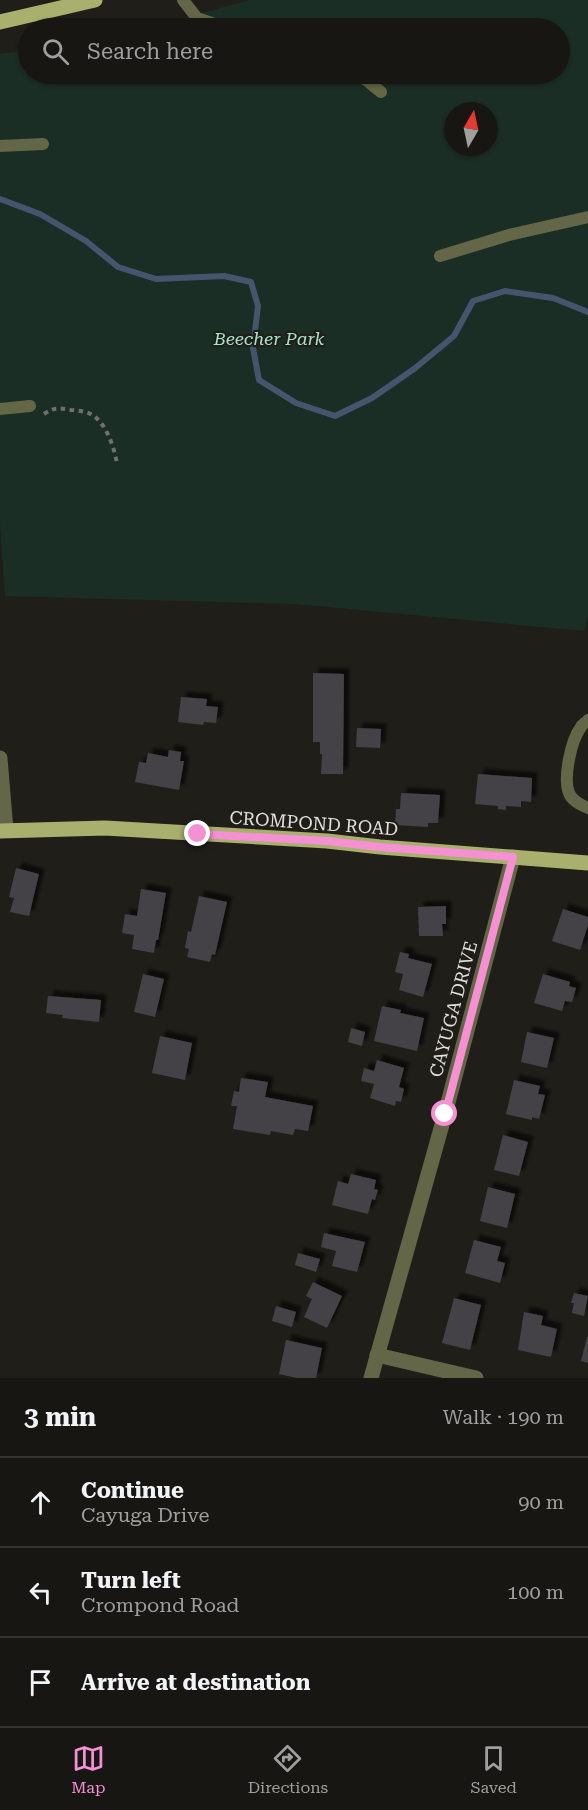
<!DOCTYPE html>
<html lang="en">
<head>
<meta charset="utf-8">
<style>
  body { margin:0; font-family:"Roboto Serif",serif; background:#252321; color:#f1f3f6 }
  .compass { position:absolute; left:444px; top:102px; width:54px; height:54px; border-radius:50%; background:#181613; box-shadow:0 2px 4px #0004; rotate:9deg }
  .stop { position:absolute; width:18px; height:18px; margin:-14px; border:4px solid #f591d3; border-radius:50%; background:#fff }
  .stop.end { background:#f591d3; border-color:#fff; box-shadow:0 2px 6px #0008 }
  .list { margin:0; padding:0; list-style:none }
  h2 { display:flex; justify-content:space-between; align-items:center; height:78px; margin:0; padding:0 24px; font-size:26px }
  h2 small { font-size:20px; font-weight:400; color:#9f9fa0 }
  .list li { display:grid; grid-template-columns:39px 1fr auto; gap:18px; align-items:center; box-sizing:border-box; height:90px; padding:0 24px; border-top:2px solid #363533 }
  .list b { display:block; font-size:22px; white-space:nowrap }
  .list p { margin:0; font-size:20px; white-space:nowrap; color:#9f9fa0 }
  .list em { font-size:20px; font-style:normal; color:#9f9fa0 }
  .icon { flex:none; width:33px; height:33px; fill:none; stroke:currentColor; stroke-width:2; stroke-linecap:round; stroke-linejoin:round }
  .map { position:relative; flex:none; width:588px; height:1378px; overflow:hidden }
  .search { position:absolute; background:#181613; box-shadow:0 2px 4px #0004; left:18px; right:18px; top:18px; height:66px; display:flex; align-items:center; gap:15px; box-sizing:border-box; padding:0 21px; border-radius:33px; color:#9f9fa0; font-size:22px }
  .sheet { height:348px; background:#181613 }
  nav { display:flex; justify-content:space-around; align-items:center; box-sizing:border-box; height:84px; border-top:2px solid #363533; background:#181613; font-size:16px; color:#9f9fa0 }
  nav a { display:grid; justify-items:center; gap:3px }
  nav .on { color:#f591d3 }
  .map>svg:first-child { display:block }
  .green { fill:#1a2e25; fill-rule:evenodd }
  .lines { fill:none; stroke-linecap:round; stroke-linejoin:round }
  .stream { stroke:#46556d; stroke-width:6 }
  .building { fill:#444247; filter:url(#shadow) }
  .path { stroke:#72706c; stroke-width:4; stroke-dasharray:4.5 4.5; stroke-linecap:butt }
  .service { stroke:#636647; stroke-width:12 }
  .minor { stroke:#636647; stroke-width:15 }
  .primary { stroke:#a9af6c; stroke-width:15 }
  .route { stroke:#f591d3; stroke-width:8 }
  .labels { text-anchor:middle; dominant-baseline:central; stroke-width:4.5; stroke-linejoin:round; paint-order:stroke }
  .park-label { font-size:18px; font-style:italic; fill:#a6e4c8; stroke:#201e19 }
  .street-label { font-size:18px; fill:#e1e0dd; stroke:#201e19 }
</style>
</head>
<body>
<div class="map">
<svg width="588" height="1378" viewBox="0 0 588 1378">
  <defs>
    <filter id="shadow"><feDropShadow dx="5.5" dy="-5.5" stdDeviation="1.5" flood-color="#0009"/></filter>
  </defs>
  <rect width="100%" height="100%" fill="#201e19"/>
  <!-- green -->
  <path class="green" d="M250,0h338v615l-4,16 -289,-27 -290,-8 -5,-73v-469l28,-4v24h532v-46h-415zM453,111h36v36h-36z"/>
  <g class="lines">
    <!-- stream -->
    <polyline class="stream" points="0,199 40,214 86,241 118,267 156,279 224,276 251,282 258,306 253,348 259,380 296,403 335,416 372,398 414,369 454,336 473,301 505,291 553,298 588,312"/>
  </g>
  <!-- building -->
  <g class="building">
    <polygon points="313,673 344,674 343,774 321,774 322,754 320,754 320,742 313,742"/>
    <polygon points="181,697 207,699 206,706 218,707 216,723 204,722 203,725 178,722"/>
    <polygon points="357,728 381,729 380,748 356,747"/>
    <polygon points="169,750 181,752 180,761 184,761 179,790 135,782 139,762 146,763 148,753 168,757"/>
    <polygon points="478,774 532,778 531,802 521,801 521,807 506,806 506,810 498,809 498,806 475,804"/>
    <polygon points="401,793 440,795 438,823 428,823 428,827 395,825 396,809 400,809"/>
    <polygon points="16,868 39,874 29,916 10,912 14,898 9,897"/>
    <polygon points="141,889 166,893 158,940 156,940 154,953 132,949 134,935 122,933 125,914 137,916"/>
    <polygon points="199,896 227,902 215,955 212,954 210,962 187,957 189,949 185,948 188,931 191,932"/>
    <polygon points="446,906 446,924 442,924 443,936 419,936 418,907"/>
    <polygon points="563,909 588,917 588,925 580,950 552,941"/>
    <polygon points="400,952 409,954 408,958 432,964 423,997 399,990 403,974 395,972"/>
    <polygon points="143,974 164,979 155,1017 134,1012"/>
    <polygon points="543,974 570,982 569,986 576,988 572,1002 565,1001 562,1011 534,1003"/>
    <polygon points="48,996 101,1000 99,1022 62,1018 63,1015 46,1013"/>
    <polygon points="382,1006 401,1010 400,1013 424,1018 417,1051 374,1041"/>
    <polygon points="351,1028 365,1032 362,1046 348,1042"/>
    <polygon points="527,1032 554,1038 547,1068 521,1062"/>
    <polygon points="160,1036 192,1043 185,1080 152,1073"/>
    <polygon points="377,1060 404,1068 399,1087 404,1089 401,1102 396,1101 395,1106 370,1098 374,1084 361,1081 364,1068 374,1071"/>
    <polygon points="241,1078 268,1082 265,1097 313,1106 308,1131 295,1129 293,1135 271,1131 270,1135 233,1129 237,1106 231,1106 234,1091 239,1092"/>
    <polygon points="514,1080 540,1086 538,1094 545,1095 539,1119 532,1117 532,1120 506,1114"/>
    <polygon points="503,1135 528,1142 519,1176 494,1170"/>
    <polygon points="351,1174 376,1180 374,1189 378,1190 375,1200 372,1199 368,1214 332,1205 338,1181 348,1184"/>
    <polygon points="488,1187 515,1194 507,1228 480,1221"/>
    <polygon points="324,1233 365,1242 357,1272 332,1266 336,1251 321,1247"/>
    <polygon points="474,1240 501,1247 497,1261 505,1263 500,1283 465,1273"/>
    <polygon points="298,1253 320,1259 316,1272 295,1265"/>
    <polygon points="313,1282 342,1296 327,1328 304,1317 312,1299 306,1296"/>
    <polygon points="574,1293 588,1296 584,1316 572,1313 574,1303 571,1303"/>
    <polygon points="454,1298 481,1305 470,1350 442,1343"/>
    <polygon points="276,1306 296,1312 292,1327 272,1321"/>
    <polygon points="524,1312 543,1316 541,1325 557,1329 551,1357 518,1350"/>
    <polygon points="587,1337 588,1337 588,1363 581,1361"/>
    <polygon points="286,1340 322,1348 316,1378 297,1378 279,1374"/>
  </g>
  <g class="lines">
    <!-- path -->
    <path class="path" d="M44,414c10,-7 15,-6 27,-4 5,0 10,1 15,2 19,6 28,34 31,52"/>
    <!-- service -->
    <g class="service">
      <polyline points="183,0 197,18 226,28"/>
      <polyline points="359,74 381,92"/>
      <polyline points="0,146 43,144"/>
      <polyline points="440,256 509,235 588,217"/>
      <polyline points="0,409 30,406"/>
      <path d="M588,720c-2,3 -6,4 -7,7 -10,13 -18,51 -12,66 3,8 12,12 19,15"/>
    </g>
    <!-- minor -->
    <g class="minor">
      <polyline points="0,758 6,830"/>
      <polyline points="377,1355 476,1378"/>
      <polyline points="371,1378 445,1114 513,857"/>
    </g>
    <!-- primary -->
    <g class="primary">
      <polyline points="0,22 95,0"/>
      <polyline points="0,831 105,828 327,841 380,847 588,863"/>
    </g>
  </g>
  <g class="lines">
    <!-- route -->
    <polyline class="route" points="198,834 327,841 380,847 513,857 445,1114"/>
  </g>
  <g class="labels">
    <!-- park labels -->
    <g class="park-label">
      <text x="269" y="338">Beecher Park</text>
    </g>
    <!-- street labels -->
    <g class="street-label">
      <text transform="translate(314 823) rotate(4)">CROMPOND ROAD</text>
      <text transform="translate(453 1009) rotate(-75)">CAYUGA DRIVE</text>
    </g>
  </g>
</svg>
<svg class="compass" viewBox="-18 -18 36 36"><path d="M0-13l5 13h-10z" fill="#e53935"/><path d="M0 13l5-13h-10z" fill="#9f9fa0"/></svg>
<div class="stop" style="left:445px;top:1114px"></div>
<div class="stop end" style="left:198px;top:834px"></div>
<div class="search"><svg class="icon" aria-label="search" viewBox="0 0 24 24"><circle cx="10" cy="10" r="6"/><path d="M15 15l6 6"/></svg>Search here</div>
</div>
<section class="sheet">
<h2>3 min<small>Walk · 190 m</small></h2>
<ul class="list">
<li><svg class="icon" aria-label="ahead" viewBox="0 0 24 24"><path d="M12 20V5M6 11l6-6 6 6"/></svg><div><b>Continue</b><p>Cayuga Drive</p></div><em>90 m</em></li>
<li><svg class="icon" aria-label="left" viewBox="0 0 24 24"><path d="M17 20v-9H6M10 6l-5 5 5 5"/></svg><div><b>Turn left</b><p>Crompond Road</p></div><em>100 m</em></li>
<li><svg class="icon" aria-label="arrive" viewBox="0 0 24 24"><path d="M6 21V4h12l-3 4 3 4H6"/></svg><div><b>Arrive at destination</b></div></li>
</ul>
</section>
<nav>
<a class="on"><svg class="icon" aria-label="map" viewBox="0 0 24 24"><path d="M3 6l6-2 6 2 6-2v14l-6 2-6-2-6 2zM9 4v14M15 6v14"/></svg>Map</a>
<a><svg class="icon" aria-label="directions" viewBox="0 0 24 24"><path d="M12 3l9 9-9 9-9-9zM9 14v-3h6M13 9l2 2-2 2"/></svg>Directions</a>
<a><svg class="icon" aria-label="saved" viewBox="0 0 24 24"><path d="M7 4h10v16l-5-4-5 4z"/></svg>Saved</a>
</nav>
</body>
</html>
